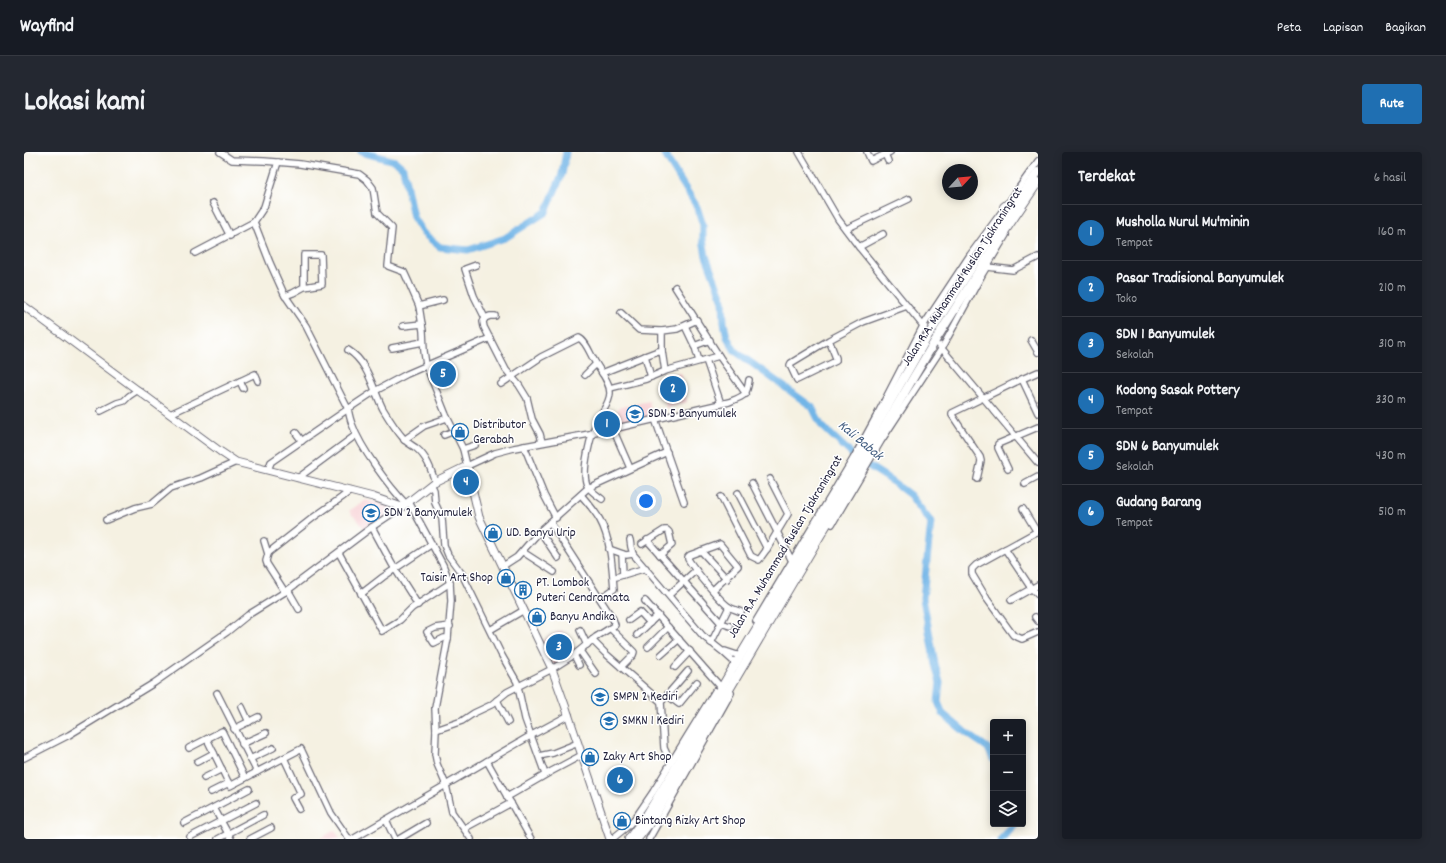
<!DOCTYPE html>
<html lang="id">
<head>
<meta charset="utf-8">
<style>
  body { margin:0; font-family:Dekko,sans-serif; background:#242831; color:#f1f3f6 }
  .controls { position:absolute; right:12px; bottom:12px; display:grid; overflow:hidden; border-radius:4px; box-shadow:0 2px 10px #0003 }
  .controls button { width:36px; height:36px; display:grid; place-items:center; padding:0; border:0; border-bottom:1px solid #363941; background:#171b24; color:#f1f3f6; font:20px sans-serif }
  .compass { position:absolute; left:918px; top:12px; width:36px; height:36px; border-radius:50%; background:#171b24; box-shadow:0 2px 10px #0003; rotate:64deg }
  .you { position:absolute; left:622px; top:349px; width:14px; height:14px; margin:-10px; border:3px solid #fff; border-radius:50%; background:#1a73e8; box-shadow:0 0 0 6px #1a73e833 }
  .badge { display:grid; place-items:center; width:26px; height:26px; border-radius:50%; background:#1f6fb2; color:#fff; font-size:13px; font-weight:700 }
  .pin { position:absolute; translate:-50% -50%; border:2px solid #fff; box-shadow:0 1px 4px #0006 }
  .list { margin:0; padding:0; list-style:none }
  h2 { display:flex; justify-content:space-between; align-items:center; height:52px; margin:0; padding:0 16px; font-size:17px }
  h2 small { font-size:13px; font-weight:400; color:#9ea1a6 }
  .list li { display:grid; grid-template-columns:26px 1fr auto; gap:12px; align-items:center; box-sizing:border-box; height:56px; padding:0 16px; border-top:1px solid #363941 }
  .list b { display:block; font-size:15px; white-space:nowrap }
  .list p { margin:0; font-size:13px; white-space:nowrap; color:#9ea1a6 }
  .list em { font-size:13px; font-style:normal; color:#9ea1a6 }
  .icon { flex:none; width:22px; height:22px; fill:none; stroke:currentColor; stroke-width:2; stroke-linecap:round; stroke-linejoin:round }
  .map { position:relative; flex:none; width:1014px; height:687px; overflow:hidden; border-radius:4px }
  header { display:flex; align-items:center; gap:24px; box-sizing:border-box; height:56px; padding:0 20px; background:#171b24; border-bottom:1px solid #363941 }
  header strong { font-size:19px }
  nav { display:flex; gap:22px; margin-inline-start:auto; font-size:14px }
  .intro { display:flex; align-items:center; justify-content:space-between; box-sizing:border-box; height:96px; padding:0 24px }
  h1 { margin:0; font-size:28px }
  .button { padding:10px 18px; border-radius:4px; background:#1f6fb2; color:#fff; font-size:14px; font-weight:700 }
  main { display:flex; gap:24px; padding:0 24px }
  aside { flex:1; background:#171b24; border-radius:4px; box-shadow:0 2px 10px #0003 }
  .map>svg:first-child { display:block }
  .built { fill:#f7cfd3 }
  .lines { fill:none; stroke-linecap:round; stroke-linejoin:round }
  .river { stroke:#72b5e7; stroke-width:7 }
  .minor-casing { stroke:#6c6a75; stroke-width:8 }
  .major-casing { stroke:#6c6a75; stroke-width:9 }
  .highway-casing { stroke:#6c6a75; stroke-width:10 }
  .minor { stroke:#fff; stroke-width:5.5 }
  .major { stroke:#fff; stroke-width:7 }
  .highway { stroke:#fff; stroke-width:8 }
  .highway-bridge-casing { stroke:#6c6a75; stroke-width:10; stroke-linecap:butt }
  .highway-bridge { stroke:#fff; stroke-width:8 }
  .labels { text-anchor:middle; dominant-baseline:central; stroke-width:3; stroke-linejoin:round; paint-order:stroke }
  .street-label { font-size:13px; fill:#22223b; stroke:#fff }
  .poi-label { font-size:13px; fill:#22223b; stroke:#fff; text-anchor:start }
  .water-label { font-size:14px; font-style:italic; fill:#425d80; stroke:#fff }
</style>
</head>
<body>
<header>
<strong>Wayfind</strong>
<nav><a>Peta</a><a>Lapisan</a><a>Bagikan</a></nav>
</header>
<div class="intro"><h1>Lokasi kami</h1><a class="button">Rute</a></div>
<main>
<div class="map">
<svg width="1014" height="687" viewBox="0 0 1014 687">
  <rect width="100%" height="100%" fill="#fff"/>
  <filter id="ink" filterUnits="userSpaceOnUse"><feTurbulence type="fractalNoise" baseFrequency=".025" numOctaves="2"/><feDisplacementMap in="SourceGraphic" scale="8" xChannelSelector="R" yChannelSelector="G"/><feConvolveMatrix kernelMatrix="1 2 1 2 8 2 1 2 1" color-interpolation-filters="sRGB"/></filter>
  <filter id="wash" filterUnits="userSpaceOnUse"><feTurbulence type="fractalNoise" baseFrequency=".012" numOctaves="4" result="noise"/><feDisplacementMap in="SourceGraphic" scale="16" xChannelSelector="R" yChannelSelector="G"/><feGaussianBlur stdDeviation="0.9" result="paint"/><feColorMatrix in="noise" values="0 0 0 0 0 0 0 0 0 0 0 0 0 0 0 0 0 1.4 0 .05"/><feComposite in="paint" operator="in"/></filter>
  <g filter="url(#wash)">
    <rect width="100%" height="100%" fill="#f5f1e2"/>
    <!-- built -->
    <g class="built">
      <polygon points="425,208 431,227 413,232 407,216"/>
      <polygon points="657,221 663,250 642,256 636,224"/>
      <polygon points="625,249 629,267 597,274 593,256"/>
      <polygon points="341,348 376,356 342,379 333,367 328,363 325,359"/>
      <polygon points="538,478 552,500 530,515 518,489"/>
      <polygon points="311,678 316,687 295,687"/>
    </g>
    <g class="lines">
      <!-- river -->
      <g class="river">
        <polyline points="337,0 371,9 379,16 389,65 399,81 416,95 444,98 481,86 522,60 538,22 542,0"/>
        <polyline points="639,0 673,55 679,73 679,87 682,104 699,149 700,171 703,185 711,199 788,255 797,273 832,306 862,325 886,343 907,370 899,446 911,512 916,531 914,550 919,562 941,580 964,596 969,607"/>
        <polyline points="977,687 991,672"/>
      </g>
    </g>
  </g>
  <g filter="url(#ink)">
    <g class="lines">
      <!-- minor casing -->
      <g class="minor-casing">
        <g id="minor">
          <path d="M196,0l12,8 32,1 36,3 59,10 8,6 6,8 4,25 15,15 -4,38 16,6 5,11 10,23 4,25 1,20 2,14 20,50 17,34 4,17 28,-13 19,-5 86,-16 129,-30c15,-6 18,-6 20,-22"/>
          <polyline points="775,0 814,67 835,95 901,176"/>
          <polyline points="843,0 847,9 866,0"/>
          <polyline points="861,2 864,9"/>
          <polyline points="987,47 1014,9"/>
          <polyline points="189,51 206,84"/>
          <polyline points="822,77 885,47"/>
          <polyline points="835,95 859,82"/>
          <polyline points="171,101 230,70"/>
          <polyline points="452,113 441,117 450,144 461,166 459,170 460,175 482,218 495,233 503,246 508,267 516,282 518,290"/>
          <polyline points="963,115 989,118 1014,105"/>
          <polyline points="651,135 695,204 722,242"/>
          <polyline points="261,144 269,141 280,135 298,132 297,103 280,103 280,135"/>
          <polyline points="395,154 419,148"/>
          <polyline points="597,161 615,178 637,179"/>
          <polyline points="461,166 466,164 471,164"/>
          <polyline points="379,174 398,172"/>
          <polyline points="661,174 671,195 675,209"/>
          <polyline points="909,186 1014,311"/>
          <polyline points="805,188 767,211 766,213 773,228 812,209 812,206 805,188 839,170 883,154"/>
          <polyline points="1007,188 1014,200"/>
          <polyline points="670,194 686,188"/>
          <polyline points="368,196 399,190"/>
          <path d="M324,198c20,12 25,39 35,59 6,10 13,21 21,30 3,4 8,6 12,9 11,9 15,21 19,34"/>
          <polyline points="638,199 638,179 653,177 673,168"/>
          <polyline points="621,204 634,199 638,199 641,219"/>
          <polyline points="682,208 697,252"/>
          <polyline points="578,221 621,204 627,225"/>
          <polyline points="561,223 572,212"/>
          <polyline points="998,227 1014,220"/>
          <polyline points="216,229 219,236"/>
          <path d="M477,232l40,-27 38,-19c7,3 11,16 15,22 5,10 16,21 16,33 0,10 -8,18 -12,27 -7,12 -17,52 -11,65 3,6 10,10 15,14"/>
          <polyline points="586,236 622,227 641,219 695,204"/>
          <polyline points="77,259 93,251 100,249 105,244 114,238"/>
          <polyline points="146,262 231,222 234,229"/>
          <polyline points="631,267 660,350"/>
          <polyline points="589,277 606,316"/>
          <polyline points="272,281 278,289"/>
          <polyline points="420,283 430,279"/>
          <polyline points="380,288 400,274 423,266"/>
          <polyline points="500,294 520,343 532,366"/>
          <polyline points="439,297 451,293"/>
          <polyline points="984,317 974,296 974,292 1014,275"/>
          <polyline points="244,318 247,310 324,257 282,174 260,142 246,111 230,70 240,55 254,10"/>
          <polyline points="274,326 332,283"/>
          <polyline points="953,327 957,309 956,305 928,263 928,261 998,227 1014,261"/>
          <polyline points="728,331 768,409"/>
          <polyline points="407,332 410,338 411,351 418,366 420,393 424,403 438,422 477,502 493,530 501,567 521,622"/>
          <polyline points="1001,332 1014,325"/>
          <polyline points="714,341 743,397"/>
          <path d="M557,343c7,8 14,16 19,25 11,20 12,46 14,69l-13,9"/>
          <polyline points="697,345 727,404 735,408 743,397 764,362 746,327"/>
          <polyline points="385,350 419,413 426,431 427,449 424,486 411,556 412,578 411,602 413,612 422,633 428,660 447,687"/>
          <path d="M382,352c-18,-19 -45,-55 -54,-80 -2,-5 -3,-10 -4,-15l27,-18 32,-17 83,-36"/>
          <polyline points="999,357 1013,380"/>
          <polyline points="82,368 111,356 128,352 147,336 177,326 212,310"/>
          <polyline points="808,372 857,289 918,196 959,121 982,83"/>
          <polyline points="348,375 368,412 394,453"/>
          <polyline points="516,379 534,406"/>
          <polyline points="1014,379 952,413 948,417 948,422 963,447 989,483 998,487 1014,480"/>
          <polyline points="606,388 607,395 609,402 679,484 698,499 709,509"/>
          <polyline points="623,388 697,471 706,474"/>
          <polyline points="240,389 244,402 242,409 243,412 261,440"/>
          <polyline points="618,392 640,378 643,378 645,380 648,393 636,403"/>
          <polyline points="585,397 602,403 609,402"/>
          <polyline points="981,397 1007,436 1014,443"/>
          <polyline points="677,399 703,427"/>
          <polyline points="499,400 530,420"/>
          <polyline points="244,401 290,365 317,346 326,339"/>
          <polyline points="315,401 358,479 376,468 388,456 426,431"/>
          <polyline points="598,402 599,423"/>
          <polyline points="479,414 493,405 516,379 564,336 643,300"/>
          <polyline points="592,425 622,416"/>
          <polyline points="264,438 275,457"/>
          <path d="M689,438l25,-24 -18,-22 -30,11 -2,2v2c6,10 32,42 41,48 3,2 8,3 12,5"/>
          <polyline points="337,442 359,425 408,392"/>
          <polyline points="645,443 672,418"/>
          <polyline points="987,448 1014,433"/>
          <polyline points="621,449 695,533"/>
          <polyline points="1011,465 1014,469"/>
          <polyline points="605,468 616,460 626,471"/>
          <polyline points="732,469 829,307 852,265 899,174 946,103 982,54"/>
          <polyline points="587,477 610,500 609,503 597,515"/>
          <polyline points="466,478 500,458"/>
          <polyline points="556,478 563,493"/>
          <polyline points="613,483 634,463"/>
          <polyline points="424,486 420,486 410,491 403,480 411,476 426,474"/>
          <polyline points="568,488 581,501 637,550 640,596 647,611"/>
          <polyline points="687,491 705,455"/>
          <polyline points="624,495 644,475"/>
          <polyline points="556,499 572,522"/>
          <polyline points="701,499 713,503"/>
          <polyline points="550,503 555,513"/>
          <polyline points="637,503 655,487"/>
          <polyline points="651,515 666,499"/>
          <polyline points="193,541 233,620"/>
          <polyline points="643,543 655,552 673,530"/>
          <polyline points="473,548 484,570"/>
          <polyline points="637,550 664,519"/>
          <polyline points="218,555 225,570"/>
          <polyline points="210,577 234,565"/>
          <polyline points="412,578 438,569 450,561 467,553 483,540 528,517 550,503 572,485 591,473 589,467 526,370"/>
          <polyline points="183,587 206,634 277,597 307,661 325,687"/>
          <polyline points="218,592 242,581"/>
          <polyline points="165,596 198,579 221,626"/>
          <polyline points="515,604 529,601 554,591"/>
          <polyline points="0,606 45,583 130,531 203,480 224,463 264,438 348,375 378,355"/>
          <polyline points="260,606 277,642 269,646 275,657"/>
          <polyline points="226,607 249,596"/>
          <polyline points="463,609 507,687"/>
          <polyline points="173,610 190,601"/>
          <polyline points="180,626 198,617"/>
          <polyline points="187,640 205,631"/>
          <polyline points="483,645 528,619 558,603"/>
          <polyline points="190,656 207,687"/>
          <polyline points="362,668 371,687"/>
          <polyline points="160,671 225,637"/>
          <polyline points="441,676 487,651"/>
          <polyline points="166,685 232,651"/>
          <polyline points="194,687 239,663"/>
          <polyline points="226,687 247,676"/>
          <polyline points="329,687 506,584 545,563"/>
          <polyline points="375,687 402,671"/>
          <polyline points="588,687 604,674 612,665 629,640 691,539"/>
          <polyline points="625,687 707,541"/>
        </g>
      </g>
      <!-- major casing -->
      <g class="major-casing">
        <polyline id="major" points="0,154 197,300 212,310 349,345 378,355 410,330 443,314 455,365 528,517 542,556 586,687"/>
      </g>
      <!-- highway casing -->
      <g class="highway-casing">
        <g id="highway">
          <polyline points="980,55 994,44"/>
          <polyline points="909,176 962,93 1014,20"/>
          <polyline points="914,184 968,98 1014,30"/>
          <polyline points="605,687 622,664 649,620 709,516 812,344 905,182"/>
          <polyline points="613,687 628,668 911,189"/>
        </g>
      </g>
      <!-- minor -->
      <use href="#minor" class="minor"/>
      <!-- major -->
      <use href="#major" class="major"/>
      <!-- highway -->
      <use href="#highway" class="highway"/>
      <!-- highway-bridge casing -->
      <g class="highway-bridge-casing">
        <g id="highway-bridge">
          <polyline points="905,182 909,176"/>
          <polyline points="911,189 914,184"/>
        </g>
      </g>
      <!-- highway-bridge -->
      <use href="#highway-bridge" class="highway-bridge"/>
    </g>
  </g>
  <!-- icons -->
  <defs>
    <g id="school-ring" transform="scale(0.9)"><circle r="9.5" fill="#fff" stroke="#1f6fb2" stroke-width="1.5"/><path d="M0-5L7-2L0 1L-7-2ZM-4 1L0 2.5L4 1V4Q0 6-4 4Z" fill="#1f6fb2"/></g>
    <g id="shop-ring" transform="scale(0.9)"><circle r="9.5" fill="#fff" stroke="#1f6fb2" stroke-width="1.5"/><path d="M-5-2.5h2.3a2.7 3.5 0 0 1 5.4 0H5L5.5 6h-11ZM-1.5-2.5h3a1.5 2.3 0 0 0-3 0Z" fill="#1f6fb2"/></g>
    <g id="building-ring" transform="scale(0.9)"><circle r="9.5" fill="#fff" stroke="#1f6fb2" stroke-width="1.5"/><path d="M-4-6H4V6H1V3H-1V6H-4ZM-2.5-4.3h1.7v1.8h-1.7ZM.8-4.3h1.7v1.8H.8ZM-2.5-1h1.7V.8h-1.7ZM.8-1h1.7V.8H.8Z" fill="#1f6fb2"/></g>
  </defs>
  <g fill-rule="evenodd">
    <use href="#school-ring" x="611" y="262"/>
    <use href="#shop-ring" x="436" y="280"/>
    <use href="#school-ring" x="347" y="361"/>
    <use href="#shop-ring" x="469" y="381"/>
    <use href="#shop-ring" x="482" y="426"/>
    <use href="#building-ring" x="499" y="438"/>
    <use href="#shop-ring" x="513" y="465"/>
    <use href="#school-ring" x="576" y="545"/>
    <use href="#school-ring" x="585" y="569"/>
    <use href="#shop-ring" x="566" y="605"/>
    <use href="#shop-ring" x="598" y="669"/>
  </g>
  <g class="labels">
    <!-- street labels -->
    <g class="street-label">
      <text transform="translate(939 125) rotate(-57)">Jalan R.A. Muhammad Ruslan Tjakraningrat</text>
      <text transform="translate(762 395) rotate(-59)">Jalan R.A. Muhammad Ruslan Tjakraningrat</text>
    </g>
    <!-- poi labels -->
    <g class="poi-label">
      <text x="624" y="262">SDN 5 Banyumulek</text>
      <text x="449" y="273">Distributor<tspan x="449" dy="15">Gerabah</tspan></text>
      <text x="360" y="361">SDN 2 Banyumulek</text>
      <text x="482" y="381">UD. Banyu Urip</text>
      <text x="469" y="426" text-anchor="end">Taisir Art Shop</text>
      <text x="512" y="431">PT. Lombok<tspan x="512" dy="15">Puteri Cendramata</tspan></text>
      <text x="526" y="465">Banyu Andika</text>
      <text x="589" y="545">SMPN 2 Kediri</text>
      <text x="598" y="569">SMKN 1 Kediri</text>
      <text x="579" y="605">Zaky Art Shop</text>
      <text x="611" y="669">Bintang Rizky Art Shop</text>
    </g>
    <!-- water labels -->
    <g class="water-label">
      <text transform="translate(836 289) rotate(40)">Kali Babak</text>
    </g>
  </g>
</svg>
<div class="controls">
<button>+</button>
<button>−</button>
<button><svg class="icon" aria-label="layers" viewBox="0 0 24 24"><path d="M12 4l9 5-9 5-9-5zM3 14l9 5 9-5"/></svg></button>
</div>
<svg class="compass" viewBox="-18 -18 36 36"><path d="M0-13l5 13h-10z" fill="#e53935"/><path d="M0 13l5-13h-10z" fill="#9ea1a6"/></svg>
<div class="you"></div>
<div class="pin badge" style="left:583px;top:272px">1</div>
<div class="pin badge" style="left:649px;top:237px">2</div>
<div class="pin badge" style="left:535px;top:495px">3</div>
<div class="pin badge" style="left:442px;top:330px">4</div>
<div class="pin badge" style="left:419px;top:222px">5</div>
<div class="pin badge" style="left:596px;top:628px">6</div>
</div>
<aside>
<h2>Terdekat<small>6 hasil</small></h2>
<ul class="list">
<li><span class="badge">1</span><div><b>Musholla Nurul Mu'minin</b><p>Tempat</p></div><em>160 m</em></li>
<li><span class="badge">2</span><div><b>Pasar Tradisional Banyumulek</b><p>Toko</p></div><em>210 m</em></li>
<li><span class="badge">3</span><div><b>SDN 1 Banyumulek</b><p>Sekolah</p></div><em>310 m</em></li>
<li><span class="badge">4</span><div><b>Kodong Sasak Pottery</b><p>Tempat</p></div><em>330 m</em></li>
<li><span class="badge">5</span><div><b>SDN 6 Banyumulek</b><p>Sekolah</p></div><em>430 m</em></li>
<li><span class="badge">6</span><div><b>Gudang Barang</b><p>Tempat</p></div><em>510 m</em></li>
</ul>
</aside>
</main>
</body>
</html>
